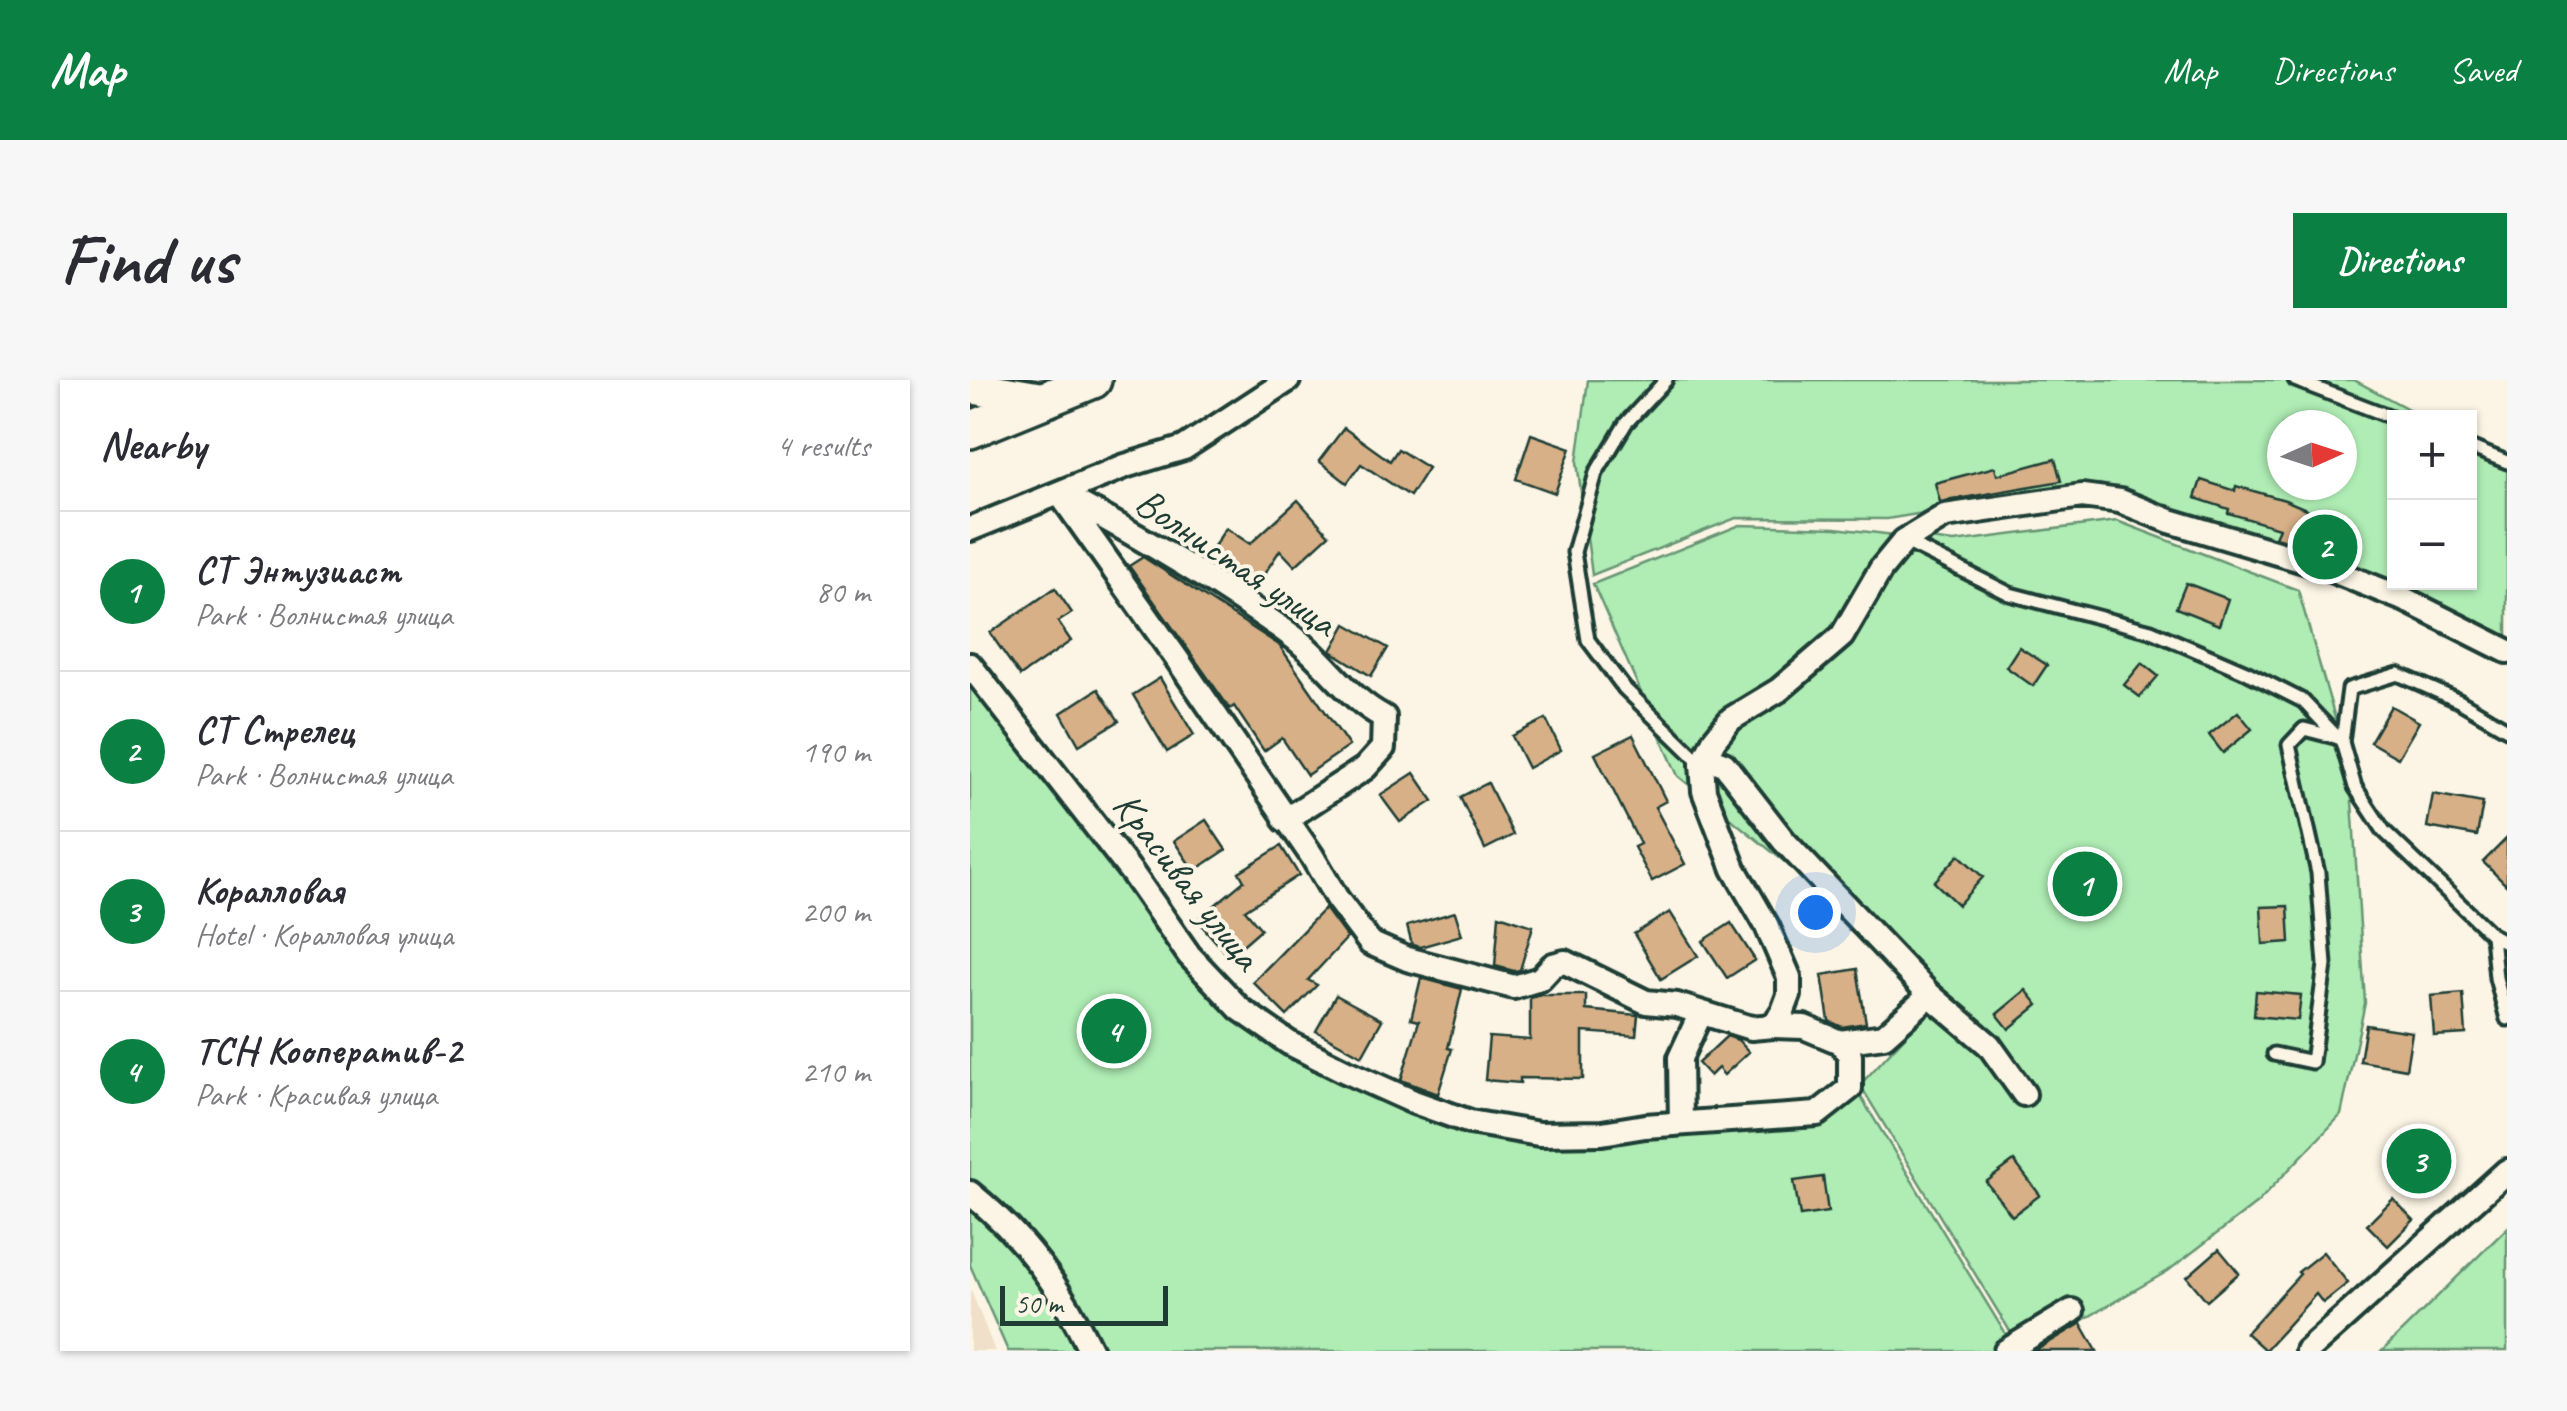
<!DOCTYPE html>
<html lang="en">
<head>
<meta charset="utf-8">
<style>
  body { margin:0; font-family:Caveat,sans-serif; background:#f7f7f7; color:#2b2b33 }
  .controls { position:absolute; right:30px; top:30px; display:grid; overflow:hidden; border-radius:0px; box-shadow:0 2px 8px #0004 }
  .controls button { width:90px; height:90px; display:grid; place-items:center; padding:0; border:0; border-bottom:2px solid #e1e1e2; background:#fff; color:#2b2b33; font:50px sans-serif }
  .compass { position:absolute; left:1297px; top:30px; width:90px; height:90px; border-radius:50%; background:#fff; box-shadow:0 2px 8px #0004; rotate:87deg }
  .scale { position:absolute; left:30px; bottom:25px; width:168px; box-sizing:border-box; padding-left:10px; border:5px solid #1f3d34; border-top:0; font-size:28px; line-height:35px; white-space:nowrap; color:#1f3d34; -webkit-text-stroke:8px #fcf5e5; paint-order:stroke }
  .you { position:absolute; left:845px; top:532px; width:35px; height:35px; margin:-25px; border:8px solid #fff; border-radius:50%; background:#1a73e8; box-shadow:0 0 0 15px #1a73e833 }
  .badge { display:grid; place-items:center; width:65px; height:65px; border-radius:50%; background:#0b8043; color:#fff; font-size:32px; font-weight:700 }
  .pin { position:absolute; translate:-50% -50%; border:5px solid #fff; box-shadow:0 2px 10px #0006 }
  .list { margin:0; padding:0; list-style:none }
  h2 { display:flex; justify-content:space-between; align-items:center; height:130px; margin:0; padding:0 40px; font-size:42px }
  h2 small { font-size:32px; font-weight:400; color:#7c7c81 }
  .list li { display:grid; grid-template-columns:65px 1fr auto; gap:30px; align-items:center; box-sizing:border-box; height:160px; padding:0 40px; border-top:2px solid #e1e1e2 }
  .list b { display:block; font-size:38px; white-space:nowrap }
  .list p { margin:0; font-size:32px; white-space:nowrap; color:#7c7c81 }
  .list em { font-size:32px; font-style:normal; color:#7c7c81 }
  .map { position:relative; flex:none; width:1537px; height:971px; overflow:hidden; border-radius:0px }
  header { display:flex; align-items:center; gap:60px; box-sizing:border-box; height:140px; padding:0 50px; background:#0b8043; color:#fff }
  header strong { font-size:48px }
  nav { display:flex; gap:55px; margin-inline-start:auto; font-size:35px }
  .intro { display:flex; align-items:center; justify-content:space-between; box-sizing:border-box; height:240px; padding:0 60px }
  h1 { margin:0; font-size:70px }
  .button { padding:25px 45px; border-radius:0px; background:#0b8043; color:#fff; font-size:35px; font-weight:700 }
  main { display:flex; gap:60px; padding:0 60px }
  aside { flex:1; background:#fff; border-radius:0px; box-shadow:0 2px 8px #0004 }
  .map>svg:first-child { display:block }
  .built { fill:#f1e0c9 }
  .green { fill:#afedb4; stroke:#679574; stroke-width:2.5; fill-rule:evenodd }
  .building { fill:#d7b088; stroke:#1f3d34; stroke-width:2.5 }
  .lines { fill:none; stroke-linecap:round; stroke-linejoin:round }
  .lane-casing { stroke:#1f3d34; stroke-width:19 }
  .street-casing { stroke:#1f3d34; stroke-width:30 }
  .secondary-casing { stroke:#1f3d34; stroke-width:40 }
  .primary-casing { stroke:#1f3d34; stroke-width:42 }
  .lane { stroke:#fcf5e5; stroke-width:11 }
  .street { stroke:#fcf5e5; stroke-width:22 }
  .secondary { stroke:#fcf5e5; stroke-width:32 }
  .primary { stroke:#fcf5e5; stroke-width:35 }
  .labels { text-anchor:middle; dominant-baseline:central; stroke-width:8; stroke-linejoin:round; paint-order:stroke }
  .street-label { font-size:40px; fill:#1f3d34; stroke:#fcf5e5 }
</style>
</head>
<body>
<header>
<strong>Map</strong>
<nav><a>Map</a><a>Directions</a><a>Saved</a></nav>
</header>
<div class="intro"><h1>Find us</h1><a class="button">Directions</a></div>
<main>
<aside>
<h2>Nearby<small>4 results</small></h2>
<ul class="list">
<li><span class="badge">1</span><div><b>СТ Энтузиаст</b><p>Park · Волнистая улица</p></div><em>80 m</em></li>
<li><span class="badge">2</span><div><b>СТ Стрелец</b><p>Park · Волнистая улица</p></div><em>190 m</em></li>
<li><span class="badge">3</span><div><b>Коралловая</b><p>Hotel · Коралловая улица</p></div><em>200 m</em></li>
<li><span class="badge">4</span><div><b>ТСН Кооператив-2</b><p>Park · Красивая улица</p></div><em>210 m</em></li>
</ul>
</aside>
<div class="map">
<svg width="1537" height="971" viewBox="0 0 1537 971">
  <rect width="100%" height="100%" fill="#fcf5e5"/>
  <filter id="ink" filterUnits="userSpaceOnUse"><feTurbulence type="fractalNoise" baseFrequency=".01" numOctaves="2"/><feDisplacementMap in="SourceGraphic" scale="20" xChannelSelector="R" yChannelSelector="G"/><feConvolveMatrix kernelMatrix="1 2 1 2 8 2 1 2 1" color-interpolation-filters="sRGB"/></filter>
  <g filter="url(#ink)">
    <!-- built -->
    <polygon class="built" points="0,908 25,971 0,971"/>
    <!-- green -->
    <g class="green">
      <path d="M618,0h766l69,37 -29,1v164h76v-144l37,17v205l-379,-170 -29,-6 -212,35 -151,-1 -144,57 -15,-113zM1312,45h60v60h-60z"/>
      <polygon points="1147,141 1328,210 1380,390 1395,623 1371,735 1287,823 1198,891 1059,971 1052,971 890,705 976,612 708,396 623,204 770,145 865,148 984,162"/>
      <polygon points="0,301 211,578 263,634 488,747 850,740 889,714 1046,971 38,971 0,885"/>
      <polygon points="1537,848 1537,971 1412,971"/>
    </g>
    <!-- building -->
    <g class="building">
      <polygon points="374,48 420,81 428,69 458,88 440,116 391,84 377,103 349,81"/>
      <polygon points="561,54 601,68 585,113 546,99"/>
      <polygon points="1085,79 1091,101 970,122 965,103 1025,87 1027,95"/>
      <polygon points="1231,100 1265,111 1266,106 1315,120 1350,135 1337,166 1305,157 1309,148 1258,133 1259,129 1225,118"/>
      <polygon points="328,120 359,155 325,186 310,170 287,205 239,174 256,148 280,164"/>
      <polygon points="173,177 309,265 379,366 337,395 312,358 294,371 264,326 260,329 159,186"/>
      <polygon points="1216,203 1258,219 1249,245 1206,228"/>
      <polygon points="85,208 102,233 88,242 101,261 50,296 20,253"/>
      <polygon points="376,244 418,268 401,296 361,271"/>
      <polygon points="1049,267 1077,285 1063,306 1036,287"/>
      <polygon points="1172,283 1188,296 1170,317 1154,305"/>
      <polygon points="190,298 224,355 197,372 163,315"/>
      <polygon points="128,309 149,341 109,365 91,333"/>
      <polygon points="1421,326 1449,342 1428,378 1400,362"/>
      <polygon points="1268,332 1282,349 1253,373 1239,355"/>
      <polygon points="576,339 591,370 558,388 542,356"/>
      <polygon points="663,355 696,421 685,427 715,484 682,501 664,467 670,464 625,374"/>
      <polygon points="444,393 463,421 430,442 410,415"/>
      <polygon points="518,403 543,455 515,469 490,417"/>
      <polygon points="1463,414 1513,423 1507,456 1457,447"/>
      <polygon points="236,440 256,470 224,491 204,461"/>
      <polygon points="1537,458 1537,506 1513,482"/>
      <polygon points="311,466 329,495 275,530 291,549 259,577 227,540 274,501 269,492"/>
      <polygon points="989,475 1013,497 988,525 964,502"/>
      <polygon points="1318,526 1320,562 1293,564 1291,527"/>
      <polygon points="355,528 377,558 338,600 347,605 317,636 283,602"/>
      <polygon points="485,532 492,555 450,567 442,565 437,546"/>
      <polygon points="700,532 728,576 691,599 664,554"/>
      <polygon points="529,535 563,546 550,590 544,591 525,586"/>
      <polygon points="761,543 785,580 757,598 733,561"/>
      <polygon points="887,589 896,643 872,647 859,641 852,595"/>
      <polygon points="451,598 492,609 478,668 482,669 468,714 431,700 449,641 441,639"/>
      <polygon points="1056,610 1068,625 1039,649 1027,634"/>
      <polygon points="1286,611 1331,615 1328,640 1284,636"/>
      <polygon points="1493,613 1496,654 1464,656 1461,616"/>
      <polygon points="366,615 412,640 392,676 346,651"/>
      <polygon points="570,615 616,615 616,630 668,635 666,656 613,652 613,699 550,698 550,703 515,700 519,657 560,660 560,618"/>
      <polygon points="1396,645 1442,652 1436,689 1390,681"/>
      <polygon points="757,656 768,660 779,672 754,695 748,688 740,696 728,683"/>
      <polygon points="1456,752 1479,782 1443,811 1419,781"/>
      <polygon points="1044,781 1070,815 1042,836 1016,802"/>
      <polygon points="853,797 858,832 830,836 824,801"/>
      <polygon points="1423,819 1444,840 1418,866 1397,845"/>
      <polygon points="1249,869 1269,893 1237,921 1217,897"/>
      <polygon points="1353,872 1378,903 1353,923 1346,914 1295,970 1276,953 1330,894 1328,892"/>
      <polygon points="1111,943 1127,971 1065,971 1110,944"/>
    </g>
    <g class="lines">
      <!-- lane casing -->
      <g class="lane-casing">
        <g id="lane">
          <polyline points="696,0 656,43 626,93 604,172 618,260 654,308 732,384"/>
          <polyline points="1325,0 1424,38"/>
          <polyline points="1500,67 1537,82"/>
          <polyline points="934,161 1040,214 1181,251 1276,292 1333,321 1372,362 1385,407 1414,451 1522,555 1537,563"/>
          <polyline points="1372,362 1379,309 1428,294 1489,321 1537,349"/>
          <polyline points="1522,555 1526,598 1537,639"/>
          <polyline points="1304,674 1342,682 1355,585 1348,493 1319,365 1334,349 1365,357"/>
        </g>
      </g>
      <!-- street casing -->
      <g class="street-casing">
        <g id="street">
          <polyline points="90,114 207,279 342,476 367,519 400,563 437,579 544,607 570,599 583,585 595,582 676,622 707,625 781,648 803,646 813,631 819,615 819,597 797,546 764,489 734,411 732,384 744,360 761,339 809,310 872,256 911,189 934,161 975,136 1112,116 1150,121 1200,141 1351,186 1436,220 1537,271"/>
          <path d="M93,115c80,43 156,88 229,141 34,25 55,62 92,81l-1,31 -18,20 -80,52"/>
          <polyline points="0,149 155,86 214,68 318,0"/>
          <polyline points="0,285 162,493 219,575 270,629 319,663 375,691 444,722 500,742 569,754 632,753 675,746 847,734 880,708 880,675 870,662"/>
          <polyline points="732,384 746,381 754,384 814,461 960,615 1019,665 1054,714"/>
          <polyline points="803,646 834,647 870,662 914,656 960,615"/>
          <polyline points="711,743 710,678 730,635"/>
          <path d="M0,813c55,44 91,95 121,158"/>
          <polyline points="1036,971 1102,931"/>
          <polyline points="1337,971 1537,791"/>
        </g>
      </g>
      <!-- secondary casing -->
      <g class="secondary-casing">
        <polyline id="secondary" points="0,7 78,20"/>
      </g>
      <!-- primary casing -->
      <g class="primary-casing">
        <polyline id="primary" points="0,50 123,0"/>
      </g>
      <!-- lane -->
      <use href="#lane" class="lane"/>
      <!-- street -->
      <use href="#street" class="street"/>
      <!-- secondary -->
      <use href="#secondary" class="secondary"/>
      <!-- primary -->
      <use href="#primary" class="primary"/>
    </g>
  </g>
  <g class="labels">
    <!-- street labels -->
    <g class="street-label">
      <text transform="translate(266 182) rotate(34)">Волнистая улица</text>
      <text transform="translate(217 501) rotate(52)">Красивая улица</text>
    </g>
  </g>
</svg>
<div class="controls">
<button>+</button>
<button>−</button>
</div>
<svg class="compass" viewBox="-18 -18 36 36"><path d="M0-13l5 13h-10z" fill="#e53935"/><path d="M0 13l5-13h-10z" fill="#7c7c81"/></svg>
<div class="scale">50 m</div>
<div class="you"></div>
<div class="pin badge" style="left:1115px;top:504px">1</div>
<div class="pin badge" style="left:1355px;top:167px">2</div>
<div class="pin badge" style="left:1449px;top:781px">3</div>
<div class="pin badge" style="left:144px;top:651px">4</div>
</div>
</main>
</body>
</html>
